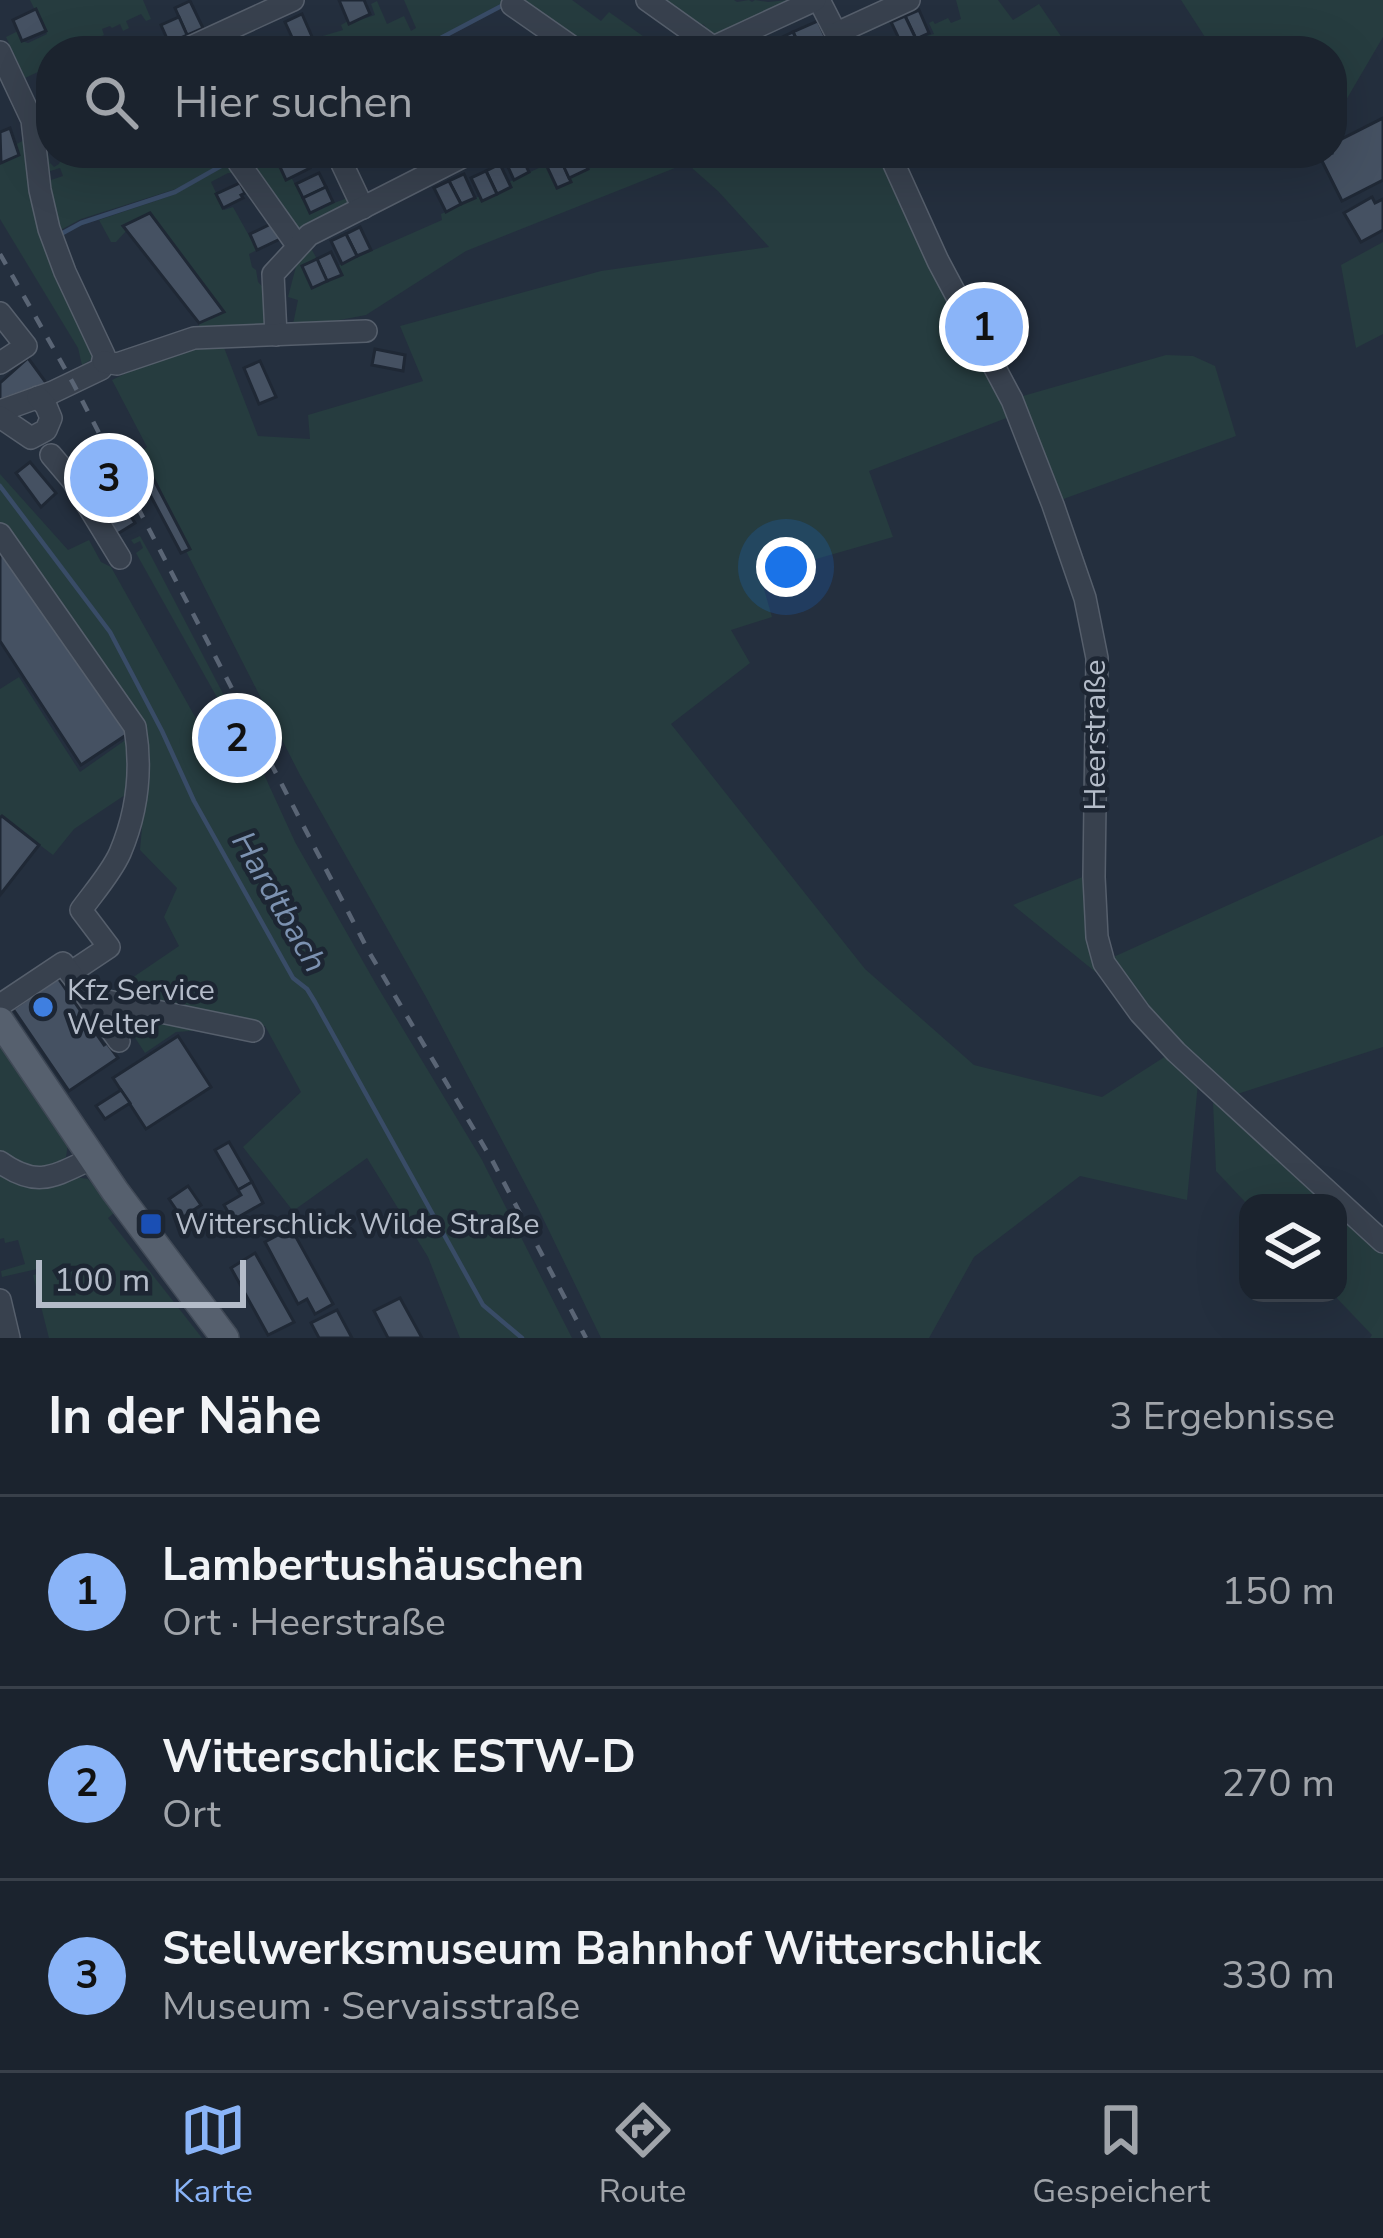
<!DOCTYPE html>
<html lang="de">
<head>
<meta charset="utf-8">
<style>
  body { margin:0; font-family:"Nunito Sans",sans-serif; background:#282f3a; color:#f1f3f6 }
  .controls { position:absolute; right:36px; bottom:36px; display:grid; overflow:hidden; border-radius:24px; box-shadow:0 12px 48px #0002 }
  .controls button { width:108px; height:108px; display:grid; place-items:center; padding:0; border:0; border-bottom:3px solid #39404a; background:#1b232e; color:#f1f3f6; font:60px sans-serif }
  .scale { position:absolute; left:36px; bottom:30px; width:210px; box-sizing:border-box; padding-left:12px; border:6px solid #b4bcc9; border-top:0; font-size:33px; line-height:42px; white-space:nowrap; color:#b4bcc9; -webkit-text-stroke:9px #1d2633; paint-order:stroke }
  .you { position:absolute; left:786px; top:567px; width:42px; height:42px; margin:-30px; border:9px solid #fff; border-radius:50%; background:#1a73e8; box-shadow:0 0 0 18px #1a73e833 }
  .badge { display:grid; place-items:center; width:78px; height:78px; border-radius:50%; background:#8ab4f8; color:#111; font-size:39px; font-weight:700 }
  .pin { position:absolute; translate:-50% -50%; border:6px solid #fff; box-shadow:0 3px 12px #0006 }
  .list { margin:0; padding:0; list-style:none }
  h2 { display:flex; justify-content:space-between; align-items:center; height:156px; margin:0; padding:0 48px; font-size:51px }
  h2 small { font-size:39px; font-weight:400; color:#a0a4aa }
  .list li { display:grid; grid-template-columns:78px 1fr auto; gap:36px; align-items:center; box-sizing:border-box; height:192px; padding:0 48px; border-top:3px solid #39404a }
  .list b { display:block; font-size:45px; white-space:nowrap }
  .list p { margin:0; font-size:39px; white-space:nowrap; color:#a0a4aa }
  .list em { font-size:39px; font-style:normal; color:#a0a4aa }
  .icon { flex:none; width:66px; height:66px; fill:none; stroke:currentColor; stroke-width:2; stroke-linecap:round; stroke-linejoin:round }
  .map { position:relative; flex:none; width:1383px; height:1338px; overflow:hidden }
  .search { position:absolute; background:#1b232e; box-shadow:0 12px 48px #0002; left:36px; right:36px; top:36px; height:132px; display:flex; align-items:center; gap:30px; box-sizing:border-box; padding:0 42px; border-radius:48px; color:#a0a4aa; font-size:45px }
  .sheet { height:732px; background:#1b232e }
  nav { display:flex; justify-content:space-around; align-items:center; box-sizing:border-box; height:168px; border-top:3px solid #39404a; background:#1b232e; font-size:33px; color:#a0a4aa }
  nav a { display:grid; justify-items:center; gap:6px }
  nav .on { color:#8ab4f8 }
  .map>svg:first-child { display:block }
  .green { fill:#263c3f }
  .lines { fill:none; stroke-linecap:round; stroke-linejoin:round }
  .stream { stroke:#394c67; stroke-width:4.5 }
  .building { fill:#455162; stroke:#1f2835; stroke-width:3 }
  .minor-casing { stroke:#565f6c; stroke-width:24 }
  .major-casing { stroke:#414a57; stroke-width:30 }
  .minor { stroke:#38414e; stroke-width:21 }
  .major { stroke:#56606e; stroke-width:27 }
  .rail { stroke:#5a6575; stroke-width:4.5; stroke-dasharray:12 12; stroke-linecap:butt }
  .shop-dot { fill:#3f7fe0; stroke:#1d2633; stroke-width:4.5 }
  .transit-dot { fill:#1a4fb4; stroke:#1d2633; stroke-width:4.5 }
  .labels { text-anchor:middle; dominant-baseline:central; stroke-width:9; stroke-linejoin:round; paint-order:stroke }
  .street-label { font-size:30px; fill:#b4bcc9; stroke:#1d2633 }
  .poi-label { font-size:30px; fill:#b4bcc9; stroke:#1d2633; text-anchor:start }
  .water-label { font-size:33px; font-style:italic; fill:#7c92b1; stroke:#1d2633 }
</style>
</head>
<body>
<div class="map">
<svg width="1383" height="1338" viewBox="0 0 1383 1338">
  <rect width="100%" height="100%" fill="#242f3e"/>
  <!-- green -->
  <g class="green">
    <polygon points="30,0 143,0 151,19 146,21 141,14 126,21 129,28 123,31 120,24 112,28 110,26 102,29 104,35 76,48 77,51 51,51 51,66 25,78 6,37 18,31 22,41 28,43 47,34"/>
    <polygon points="404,0 508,0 413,51 321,51 316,38 343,30 341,25 348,21 350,23 375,15 371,4 377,1 387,24 404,16 411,31 416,28"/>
    <polygon points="516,0 572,0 601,21 609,12 647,39 638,51 599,51 588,43 582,49"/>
    <polygon points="654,0 734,0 737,2 749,0 752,2 755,0 768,2 788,0 707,38 702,34 706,27 703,24 697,30"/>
    <polygon points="956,0 998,0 1013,20 1039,4 1071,51 1035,51 1031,46 1021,51 900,51 898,46 905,44 907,48 917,44 916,39 934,34 929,23 933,21 935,24 948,18 951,23 961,19"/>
    <polygon points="1181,0 1383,0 1383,37 1332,124 1332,51 1214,51"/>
    <polygon points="44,136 50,163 54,167 59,164 61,159 72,153 99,153 103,159 108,157 107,153 240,153 179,188 81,219 57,232 45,182 63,176 60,168 44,173"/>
    <path d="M24,140c14,75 31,148 68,214v5l-10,6 -4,-17 -78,-129v-58l2,2 13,-18z"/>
    <polygon points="249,153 277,153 274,155 286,179 291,177 310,212 350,197 347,206 294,235 240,158"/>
    <polygon points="622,153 883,153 930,262 1009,417 869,471 893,537 760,575 772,617 731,630 750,663 671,724 865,969 974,1065 1102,1097 1166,1056 1198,1083 1187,1200 1080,1176 974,1257 929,1338 601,1338 538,1208 426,997 300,775 186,551 189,549 142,451 147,447 112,380 147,363 184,349 223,345 258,436 310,439 308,415 423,381 400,326 601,271 769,247 718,191 693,169 690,162 466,251 366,315 292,329 298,300 288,297 298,259 308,243 317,259 302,266 313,288 341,275 338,266 342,264 442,220 441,214 475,198 480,196 483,201 510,187 509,182 543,166 569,178"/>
    <polygon points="234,161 247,179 240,183 235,173 228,173 211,182 224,210 233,207 257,250 249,254 252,267 256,270 258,282 269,293 270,328 199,328 199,323 224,311 150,213 124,225 127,230 116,242 111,242 99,220 173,195"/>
    <polygon points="1383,242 1383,334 1356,348 1341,265"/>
    <polygon points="1166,355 1193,356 1215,366 1236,436 1058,501 1016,398"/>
    <polygon points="0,474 68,550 89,540 101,562 111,567 208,740 225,731 237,753 251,746 295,842 377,986 482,1160 572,1338 460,1338 428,1257 367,1158 293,1211 243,1147 301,1092 265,1026 176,1032 145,1053 107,995 179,946 164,917 177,888 140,850 146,781 74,829 53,855 0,815 0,689 19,677 80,772 141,729 0,525"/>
    <polygon points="140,536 150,554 242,730 236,730 233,726 136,553 143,548 140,541 134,544 131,540"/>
    <polygon points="1383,835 1383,1047 1228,1097 1175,1046 1109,959"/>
    <polygon points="1085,876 1087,940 1098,974 1013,905"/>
    <polygon points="0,1044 68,1144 66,1157 42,1171 18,1164 0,1151"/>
    <polygon points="1213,1102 1326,1203 1248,1205 1216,1171"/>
    <polygon points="0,1169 29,1184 49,1187 75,1177 88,1179 115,1212 108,1218 202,1338 49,1338 33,1275 38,1274 37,1269 2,1277 1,1271 25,1264 18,1240 5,1243 4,1238 0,1239"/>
    <polygon points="1338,1213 1383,1253 1383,1338 1370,1338 1372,1335 1332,1293 1338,1293"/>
  </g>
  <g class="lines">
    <!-- stream -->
    <g class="stream">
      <polyline points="416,51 507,3"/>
      <polyline points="61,234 81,223 175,192 244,153"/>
      <polyline points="0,486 110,632 162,731 194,801 293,978 307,989 315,1002 483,1305 522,1338"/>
    </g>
  </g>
  <!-- building -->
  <g class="building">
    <polygon points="339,0 364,0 370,14 349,24"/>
    <polygon points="190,1 203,28 187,35 175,8"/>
    <polygon points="36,9 46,31 22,41 13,20"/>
    <polygon points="919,10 929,33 916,39 905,16"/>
    <polygon points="302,14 313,39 296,46 285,22"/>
    <polygon points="905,16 916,39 902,45 891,22"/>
    <polygon points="179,17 187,35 169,43 161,25"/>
    <polygon points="818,21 828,43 810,51 802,51 793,32"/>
    <polygon points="793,32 802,51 774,51 770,43"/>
    <polygon points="1383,118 1383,180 1342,201 1318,153 1332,153 1332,144"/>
    <polygon points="10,128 19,155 1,163 0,132"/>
    <polygon points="510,153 520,153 529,172 514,180 503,156"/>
    <polygon points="548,153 558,153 571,182 557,188 542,156"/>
    <polygon points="581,153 588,169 569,178 558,154"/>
    <polygon points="304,156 310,168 286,180 280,167"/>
    <polygon points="500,164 511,187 497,194 486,171"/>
    <polygon points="486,171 497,194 482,201 471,178"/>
    <polygon points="319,173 326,187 303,198 296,184"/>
    <polygon points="464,174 475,198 461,204 449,181"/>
    <polygon points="449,181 461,204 446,212 434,188"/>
    <polygon points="240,183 245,193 241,195 243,198 223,208 216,194"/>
    <polygon points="326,187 333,202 310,213 303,198"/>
    <polygon points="1372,197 1375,203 1383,199 1383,230 1361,242 1344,213"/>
    <polygon points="150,213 224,312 199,323 123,226"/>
    <polygon points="273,223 280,239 257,250 250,234"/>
    <polygon points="360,227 371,250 357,256 346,234"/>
    <polygon points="346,234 357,256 342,264 331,241"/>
    <polygon points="331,252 342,275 327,281 317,259"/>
    <polygon points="317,259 327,281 312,288 302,266"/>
    <polygon points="375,349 405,355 403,371 372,365"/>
    <polygon points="28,358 47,384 0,400 0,383"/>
    <polygon points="260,361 276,397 259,404 244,368"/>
    <polygon points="89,457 110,484 89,496 72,467"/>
    <polygon points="30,462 56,493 41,507 16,473"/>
    <polygon points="146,465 190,549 181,553 137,470"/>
    <polygon points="108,502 112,509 122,502 135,523 114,536 101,516 106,512 102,505"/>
    <polygon points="0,544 129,733 81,765 0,641"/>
    <polygon points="2,816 39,845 0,895 0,818"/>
    <polygon points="58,978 104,1045 107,1043 118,1058 69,1091 13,1009"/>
    <polygon points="178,1036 211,1087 146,1129 113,1078"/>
    <polygon points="121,1090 130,1103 105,1119 96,1106"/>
    <polygon points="229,1142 252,1182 238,1190 215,1150"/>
    <polygon points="252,1182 263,1203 233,1220 224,1205 241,1195 238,1190"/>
    <polygon points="188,1186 201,1205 182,1218 169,1199"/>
    <polygon points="291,1228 333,1304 315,1314 307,1299 298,1304 265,1242"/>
    <polygon points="255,1253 294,1322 268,1335 231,1268"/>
    <polygon points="400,1298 422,1338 388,1338 374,1311"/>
    <polygon points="337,1310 352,1338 319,1338 311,1323"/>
  </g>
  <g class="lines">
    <!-- minor casing -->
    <g class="minor-casing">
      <g id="minor">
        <polyline points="647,0 713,47"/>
        <polyline points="819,0 845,51"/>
        <polyline points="512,5 578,51"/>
        <polyline points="837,33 909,0"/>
        <polyline points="182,51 293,0"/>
        <polyline points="705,51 815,0"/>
        <polyline points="0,52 32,120 40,190 49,229 65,272 104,355 101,369 53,392 0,411"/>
        <polyline points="337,153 363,208"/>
        <polyline points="889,153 938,261 1012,400 1053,505 1085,598 1097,658 1094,877 1097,937 1104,963 1140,1013 1176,1052 1383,1242"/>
        <polyline points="239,163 297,245"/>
        <polyline points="0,313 26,346 0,363"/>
        <polyline points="276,335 273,274 309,235 470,153"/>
        <polyline points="104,362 117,364 194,338 366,331"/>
        <polyline points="0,417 31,438 46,430 51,418 46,406 38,397"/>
        <polyline points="51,455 73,481 120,558"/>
        <path d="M0,534l135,193c7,42 2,86 -15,126 -9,20 -26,39 -39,57l28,37 -39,26"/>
        <polyline points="88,997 253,1031"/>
        <polyline points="0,1005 63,963 119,1041"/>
        <path d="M0,1162c38,27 54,14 93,-4"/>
        <polyline points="0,1300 9,1338"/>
      </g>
    </g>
    <!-- major casing -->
    <g class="major-casing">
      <polyline id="major" points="0,1021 115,1191 225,1338"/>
    </g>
    <!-- minor -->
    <use href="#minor" class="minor"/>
    <!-- major -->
    <use href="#major" class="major"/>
    <!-- rail -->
    <polyline class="rail" points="0,254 73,383 369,952 492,1160 586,1338"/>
  </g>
  <!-- markers -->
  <circle class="shop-dot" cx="43" cy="1007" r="12"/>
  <rect class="transit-dot" x="139" y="1212" width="24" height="24" rx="6"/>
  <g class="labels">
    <!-- street labels -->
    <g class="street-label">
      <text transform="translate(1095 735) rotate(-90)">Heerstraße</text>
    </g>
    <!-- poi labels -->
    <g class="poi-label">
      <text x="67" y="990">Kfz Service<tspan x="67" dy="34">Welter</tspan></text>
      <text x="175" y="1224">Witterschlick Wilde Straße</text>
    </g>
    <!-- water labels -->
    <g class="water-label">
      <text transform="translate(279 902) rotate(60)">Hardtbach</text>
    </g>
  </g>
</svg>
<div class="controls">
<button><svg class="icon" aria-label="layers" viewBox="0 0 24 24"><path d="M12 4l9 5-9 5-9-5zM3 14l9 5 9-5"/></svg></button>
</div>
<div class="scale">100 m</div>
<div class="you"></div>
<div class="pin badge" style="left:984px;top:327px">1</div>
<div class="pin badge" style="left:237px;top:738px">2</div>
<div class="pin badge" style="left:109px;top:478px">3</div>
<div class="search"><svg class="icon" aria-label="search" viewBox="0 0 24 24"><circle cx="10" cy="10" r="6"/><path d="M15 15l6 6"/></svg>Hier suchen</div>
</div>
<section class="sheet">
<h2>In der Nähe<small>3 Ergebnisse</small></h2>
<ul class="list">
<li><span class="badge">1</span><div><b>Lambertushäuschen</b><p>Ort · Heerstraße</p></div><em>150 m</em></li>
<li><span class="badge">2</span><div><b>Witterschlick ESTW-D</b><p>Ort</p></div><em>270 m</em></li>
<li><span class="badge">3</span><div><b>Stellwerksmuseum Bahnhof Witterschlick</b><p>Museum · Servaisstraße</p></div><em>330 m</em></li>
</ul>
</section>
<nav>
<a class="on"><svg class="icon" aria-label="map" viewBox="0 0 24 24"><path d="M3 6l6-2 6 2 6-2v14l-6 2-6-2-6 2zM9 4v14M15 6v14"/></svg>Karte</a>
<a><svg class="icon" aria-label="directions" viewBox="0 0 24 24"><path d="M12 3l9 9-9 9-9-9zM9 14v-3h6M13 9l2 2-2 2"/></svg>Route</a>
<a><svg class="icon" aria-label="saved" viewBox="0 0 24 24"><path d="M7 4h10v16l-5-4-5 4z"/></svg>Gespeichert</a>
</nav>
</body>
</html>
